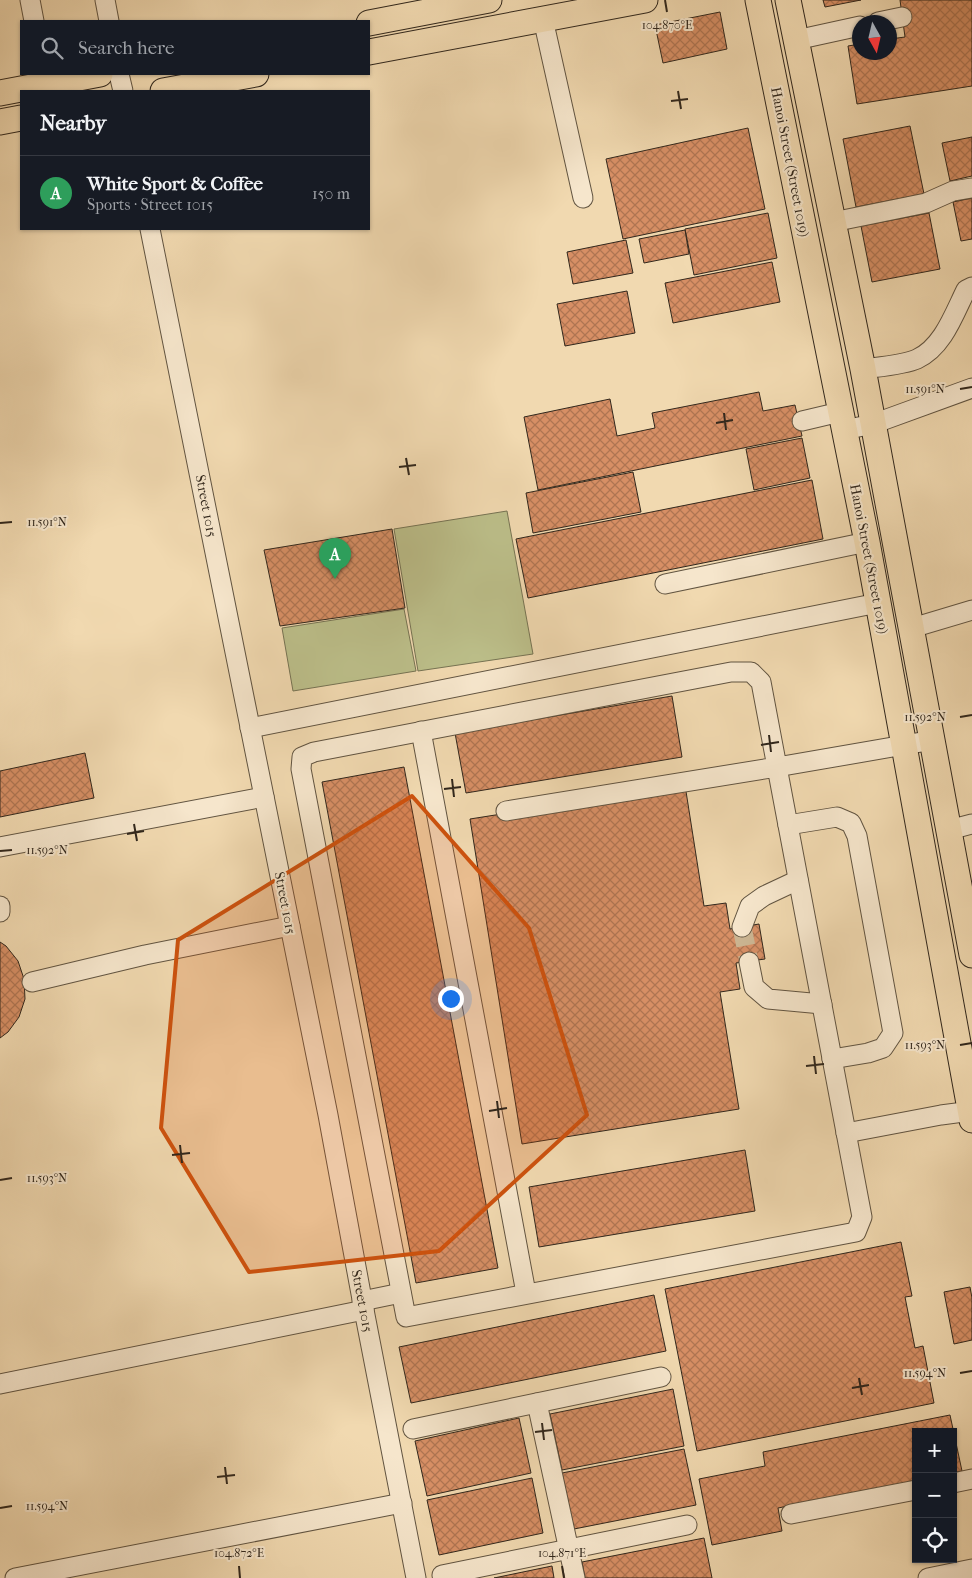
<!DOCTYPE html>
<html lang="en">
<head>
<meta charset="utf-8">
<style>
  body { margin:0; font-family:"IM FELL French Canon",serif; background:#242831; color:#f1f3f6 }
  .controls { position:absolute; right:15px; bottom:15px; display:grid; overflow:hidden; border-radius:0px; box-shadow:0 1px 4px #0004 }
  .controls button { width:45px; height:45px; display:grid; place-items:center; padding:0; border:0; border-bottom:1px solid #363941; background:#171b24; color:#f1f3f6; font:25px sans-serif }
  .compass { position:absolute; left:852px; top:15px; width:45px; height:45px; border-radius:50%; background:#171b24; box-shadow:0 1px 4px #0004; rotate:172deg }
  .you { position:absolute; left:450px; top:998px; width:18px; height:18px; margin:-12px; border:4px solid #fff; border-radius:50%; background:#1a73e8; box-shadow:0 0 0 8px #1a73e833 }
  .badge { display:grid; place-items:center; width:32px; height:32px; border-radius:50%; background:#ea580c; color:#fff; font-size:16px; font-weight:700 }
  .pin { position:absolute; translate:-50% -41px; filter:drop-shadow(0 1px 2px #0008) }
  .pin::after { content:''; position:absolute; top:26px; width:18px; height:15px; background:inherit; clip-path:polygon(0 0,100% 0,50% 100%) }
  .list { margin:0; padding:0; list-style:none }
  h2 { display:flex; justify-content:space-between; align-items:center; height:65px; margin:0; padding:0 20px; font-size:21px }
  h2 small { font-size:16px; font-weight:400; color:#9ea1a6 }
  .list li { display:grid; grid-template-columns:32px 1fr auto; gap:15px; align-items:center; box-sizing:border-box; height:75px; padding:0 20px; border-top:1px solid #363941 }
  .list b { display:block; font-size:19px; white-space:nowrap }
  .list p { margin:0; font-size:16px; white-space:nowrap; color:#9ea1a6 }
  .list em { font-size:16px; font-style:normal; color:#9ea1a6 }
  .icon { flex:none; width:28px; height:28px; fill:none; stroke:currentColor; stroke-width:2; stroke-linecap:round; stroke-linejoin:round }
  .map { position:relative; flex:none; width:972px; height:1578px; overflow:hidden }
  .search { position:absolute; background:#171b24; box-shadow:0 1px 4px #0004; left:20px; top:20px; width:350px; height:55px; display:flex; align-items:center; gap:12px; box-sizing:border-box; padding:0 18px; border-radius:0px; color:#9ea1a6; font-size:19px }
  .panel { position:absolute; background:#171b24; box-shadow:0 1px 4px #0004; left:20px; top:90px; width:350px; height:140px; border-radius:0px }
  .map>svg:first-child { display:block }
  .park { fill:#bcbf8a; stroke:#767353 }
  .building { fill:url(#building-cross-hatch); stroke:#31271c }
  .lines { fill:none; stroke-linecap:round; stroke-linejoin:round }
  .minor-tunnel { stroke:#cbb592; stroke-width:19; stroke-dasharray:19 9; stroke-linecap:butt }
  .minor-casing { stroke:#615441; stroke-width:21 }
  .major-casing { stroke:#31271c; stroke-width:27 }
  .minor { stroke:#f6e6cc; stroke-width:19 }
  .major { stroke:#f1d9b0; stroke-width:25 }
  .marked { fill:#cd520e; fill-opacity:0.2; stroke:#cd520e; stroke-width:4; stroke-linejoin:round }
  .ticks { fill:none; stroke:#31271c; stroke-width:2 }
  .labels { text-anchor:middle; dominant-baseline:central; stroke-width:4; stroke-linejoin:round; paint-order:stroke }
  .street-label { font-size:14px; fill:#31271c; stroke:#f6e6cc }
  .ticks-label { font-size:12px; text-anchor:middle; fill:#31271c; stroke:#f6e6cc; stroke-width:4; stroke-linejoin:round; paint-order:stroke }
</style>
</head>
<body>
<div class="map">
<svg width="972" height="1578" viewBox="0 0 972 1578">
  <defs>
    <pattern id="building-cross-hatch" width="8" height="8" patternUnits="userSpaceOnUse" patternTransform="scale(1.25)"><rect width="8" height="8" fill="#d78f65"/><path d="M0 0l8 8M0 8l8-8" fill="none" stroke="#af7552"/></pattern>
  </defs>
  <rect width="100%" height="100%" fill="#f1d9b0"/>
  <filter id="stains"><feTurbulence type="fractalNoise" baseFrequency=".004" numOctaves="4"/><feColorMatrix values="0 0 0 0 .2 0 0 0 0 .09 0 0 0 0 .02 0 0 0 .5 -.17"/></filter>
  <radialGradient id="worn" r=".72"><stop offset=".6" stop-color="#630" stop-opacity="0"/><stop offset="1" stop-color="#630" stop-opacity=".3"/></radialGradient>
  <!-- park -->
  <g class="park">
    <polygon points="507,511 533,654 418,671 394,529"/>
    <polygon points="404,609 416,671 293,691 282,628"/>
  </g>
  <!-- building -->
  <g class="building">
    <polygon points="823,0 861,0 825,7"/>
    <polygon points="900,0 972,0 972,86 857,104 848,46 860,44 860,52 890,52 890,39 905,37"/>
    <polygon points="720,12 727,49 663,63 655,25"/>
    <polygon points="910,126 924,194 856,207 843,139"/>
    <polygon points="748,128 765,209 623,239 606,159"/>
    <polygon points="972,137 972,176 950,181 942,143"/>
    <polygon points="972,198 972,239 961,241 953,202"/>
    <polygon points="768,213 777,258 694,275 685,229"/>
    <polygon points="929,213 940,269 872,282 861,226"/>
    <polygon points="685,230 689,254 644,263 639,239"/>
    <polygon points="626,240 633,273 573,284 567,252"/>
    <polygon points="772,262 780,302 673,323 665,283"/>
    <polygon points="627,291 635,333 565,346 557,304"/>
    <polygon points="759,392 763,411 795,405 802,436 538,490 524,417 610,399 617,436 655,428 652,413"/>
    <polygon points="802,438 810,478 754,490 746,449"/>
    <polygon points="633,472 641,512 533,533 526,493"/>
    <polygon points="812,480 823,539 528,598 516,539"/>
    <polygon points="392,529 405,608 280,626 264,550"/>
    <polygon points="672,696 682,757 466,793 455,733"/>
    <polygon points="85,753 94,798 0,817 0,771"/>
    <polygon points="404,767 498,1268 416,1283 322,782"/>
    <polygon points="685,785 704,906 726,903 730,929 759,924 765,959 736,963 740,989 720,992 739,1109 522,1144 470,819"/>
    <polygon points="0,942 6,946 18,961 24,979 25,999 19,1017 8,1032 0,1038"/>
    <polygon points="745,1150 755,1211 539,1247 529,1187"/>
    <polygon points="901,1242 912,1296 905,1297 915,1348 923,1346 934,1403 697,1451 665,1289"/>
    <polygon points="970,1287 972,1298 972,1340 954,1344 944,1292"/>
    <polygon points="654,1295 666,1351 411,1403 399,1347"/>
    <polygon points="673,1389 684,1446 562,1470 550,1414"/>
    <polygon points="950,1415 962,1471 953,1473 953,1432 916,1432 916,1481 778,1508 782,1531 712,1545 699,1479 765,1466 763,1452"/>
    <polygon points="519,1418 531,1473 427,1496 415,1441"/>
    <polygon points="684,1449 696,1505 574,1529 562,1473"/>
    <polygon points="532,1478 543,1533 439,1555 427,1500"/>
    <polygon points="704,1538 712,1578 585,1578 582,1562"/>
    <polygon points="552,1566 554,1578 494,1578"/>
  </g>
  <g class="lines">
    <!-- minor-tunnel -->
    <polyline class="minor-tunnel" points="742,927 749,962"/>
    <!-- minor casing -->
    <g class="minor-casing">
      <g id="minor">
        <polyline points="30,0 34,21"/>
        <polyline points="105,0 109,21"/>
        <polyline points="543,19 583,198"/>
        <polyline points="878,22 902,17"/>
        <polyline points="796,40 860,26"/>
        <polyline points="119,74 123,91"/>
        <polyline points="833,222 926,203 953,191 972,188"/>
        <polyline points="150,229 328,1115 364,1310 416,1578"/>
        <path d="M863,369c14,-2 41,-4 54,-10 26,-12 37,-45 49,-69l6,-3"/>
        <polyline points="802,421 840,412"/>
        <polyline points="844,430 873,424 972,388"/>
        <polyline points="665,584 867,542"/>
        <polyline points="912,628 972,610"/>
        <polyline points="250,728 878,603"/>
        <polyline points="421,731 526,1293"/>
        <polyline points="506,811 777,767 761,682 751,672 731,672 314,752 302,757 301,769 406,1317 856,1232 862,1217 777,767 933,740"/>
        <polyline points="788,825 837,817 851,823 857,836 893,1033 883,1048 868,1053 832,1059"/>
        <polyline points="949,830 972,824"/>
        <polyline points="0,847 264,797"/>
        <polyline points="0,906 0,912"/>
        <polyline points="742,927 750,906 764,896 798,880"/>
        <polyline points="749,962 754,987 768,999 822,1004"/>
        <polyline points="32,982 145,955 290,926"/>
        <polyline points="846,1133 941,1115 972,1111"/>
        <polyline points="362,1301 401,1293"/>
        <polyline points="0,1384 364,1310"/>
        <polyline points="537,1403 575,1578"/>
        <polyline points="413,1429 661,1377"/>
        <polyline points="953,1483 972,1479"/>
        <polyline points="791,1514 916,1490"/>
        <polyline points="442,1575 687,1525"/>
        <polyline points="15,1578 402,1503"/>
        <polyline points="928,1578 972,1569"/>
      </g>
    </g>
    <!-- major casing -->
    <g class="major-casing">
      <g id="major">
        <polyline points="758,0 867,542 972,1120"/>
        <polyline points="788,0 863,369 972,955"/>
        <polyline points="369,23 489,0"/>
        <polyline points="369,52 645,0"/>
        <polyline points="163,91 256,74"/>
        <polyline points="0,93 100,74"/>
        <polyline points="0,122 21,118"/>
      </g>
    </g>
    <!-- minor -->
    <use href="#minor" class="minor"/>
    <!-- major -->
    <use href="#major" class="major"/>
  </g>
  <!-- marked area -->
  <path class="marked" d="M412,796l117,132 58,187 -148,136 -190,21 -88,-144 17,-188z"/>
  <!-- ticks -->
  <path class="ticks" d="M665,0l2,12M678,91l3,18M671,101l17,-2M960,389l12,-2M724,413l2,17M716,423l17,-3M406,458l3,17M399,467l17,-2M0,523l12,-1M960,717l12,-2M769,735l2,17M761,745l18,-3M452,779l2,18M444,789l17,-2M134,824l3,17M127,834l17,-3M0,851l12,-1M960,1045l12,-2M814,1056l2,18M806,1066l18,-2M497,1101l2,17M489,1111l18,-3M180,1145l2,18M172,1155l18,-2M0,1180l12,-2M960,1373l12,-2M859,1378l3,17M852,1388l17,-3M542,1423l2,17M535,1432l17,-2M225,1467l2,17M217,1477l18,-2M0,1508l12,-2M239,1566l1,12M562,1566l2,12"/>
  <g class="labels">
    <!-- street labels -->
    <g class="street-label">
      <text transform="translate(790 162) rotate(79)">Hanoi Street (Street 1019)</text>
      <text transform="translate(206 506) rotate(79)">Street 1015</text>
      <text transform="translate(869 559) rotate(79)">Hanoi Street (Street 1019)</text>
      <text transform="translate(285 903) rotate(79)">Street 1015</text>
      <text transform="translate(362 1301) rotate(79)">Street 1015</text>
    </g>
  </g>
  <g class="ticks-label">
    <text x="667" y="29">104.870°E</text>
    <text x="925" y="393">11.591°N</text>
    <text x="47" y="526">11.591°N</text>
    <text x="925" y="721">11.592°N</text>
    <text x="47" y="854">11.592°N</text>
    <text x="925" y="1049">11.593°N</text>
    <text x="47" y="1182">11.593°N</text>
    <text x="925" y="1377">11.594°N</text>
    <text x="47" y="1510">11.594°N</text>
    <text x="239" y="1557">104.872°E</text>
    <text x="562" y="1557">104.871°E</text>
  </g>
  <rect width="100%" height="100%" filter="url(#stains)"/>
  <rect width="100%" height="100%" fill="url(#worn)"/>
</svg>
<div class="controls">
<button>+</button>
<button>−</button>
<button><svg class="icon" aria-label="locate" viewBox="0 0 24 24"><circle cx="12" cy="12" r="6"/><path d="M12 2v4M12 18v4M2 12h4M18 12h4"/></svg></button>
</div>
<svg class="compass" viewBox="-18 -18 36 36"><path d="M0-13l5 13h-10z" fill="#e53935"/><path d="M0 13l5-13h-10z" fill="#9ea1a6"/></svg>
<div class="you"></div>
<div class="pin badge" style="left:335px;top:579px;background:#2e9e5b">A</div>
<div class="search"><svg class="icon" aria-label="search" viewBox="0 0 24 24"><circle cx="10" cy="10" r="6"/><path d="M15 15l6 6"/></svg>Search here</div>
<section class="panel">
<h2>Nearby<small></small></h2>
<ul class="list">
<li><span class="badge" style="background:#2e9e5b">A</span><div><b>White Sport &amp; Coffee</b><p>Sports · Street 1015</p></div><em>150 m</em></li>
</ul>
</section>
</div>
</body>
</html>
